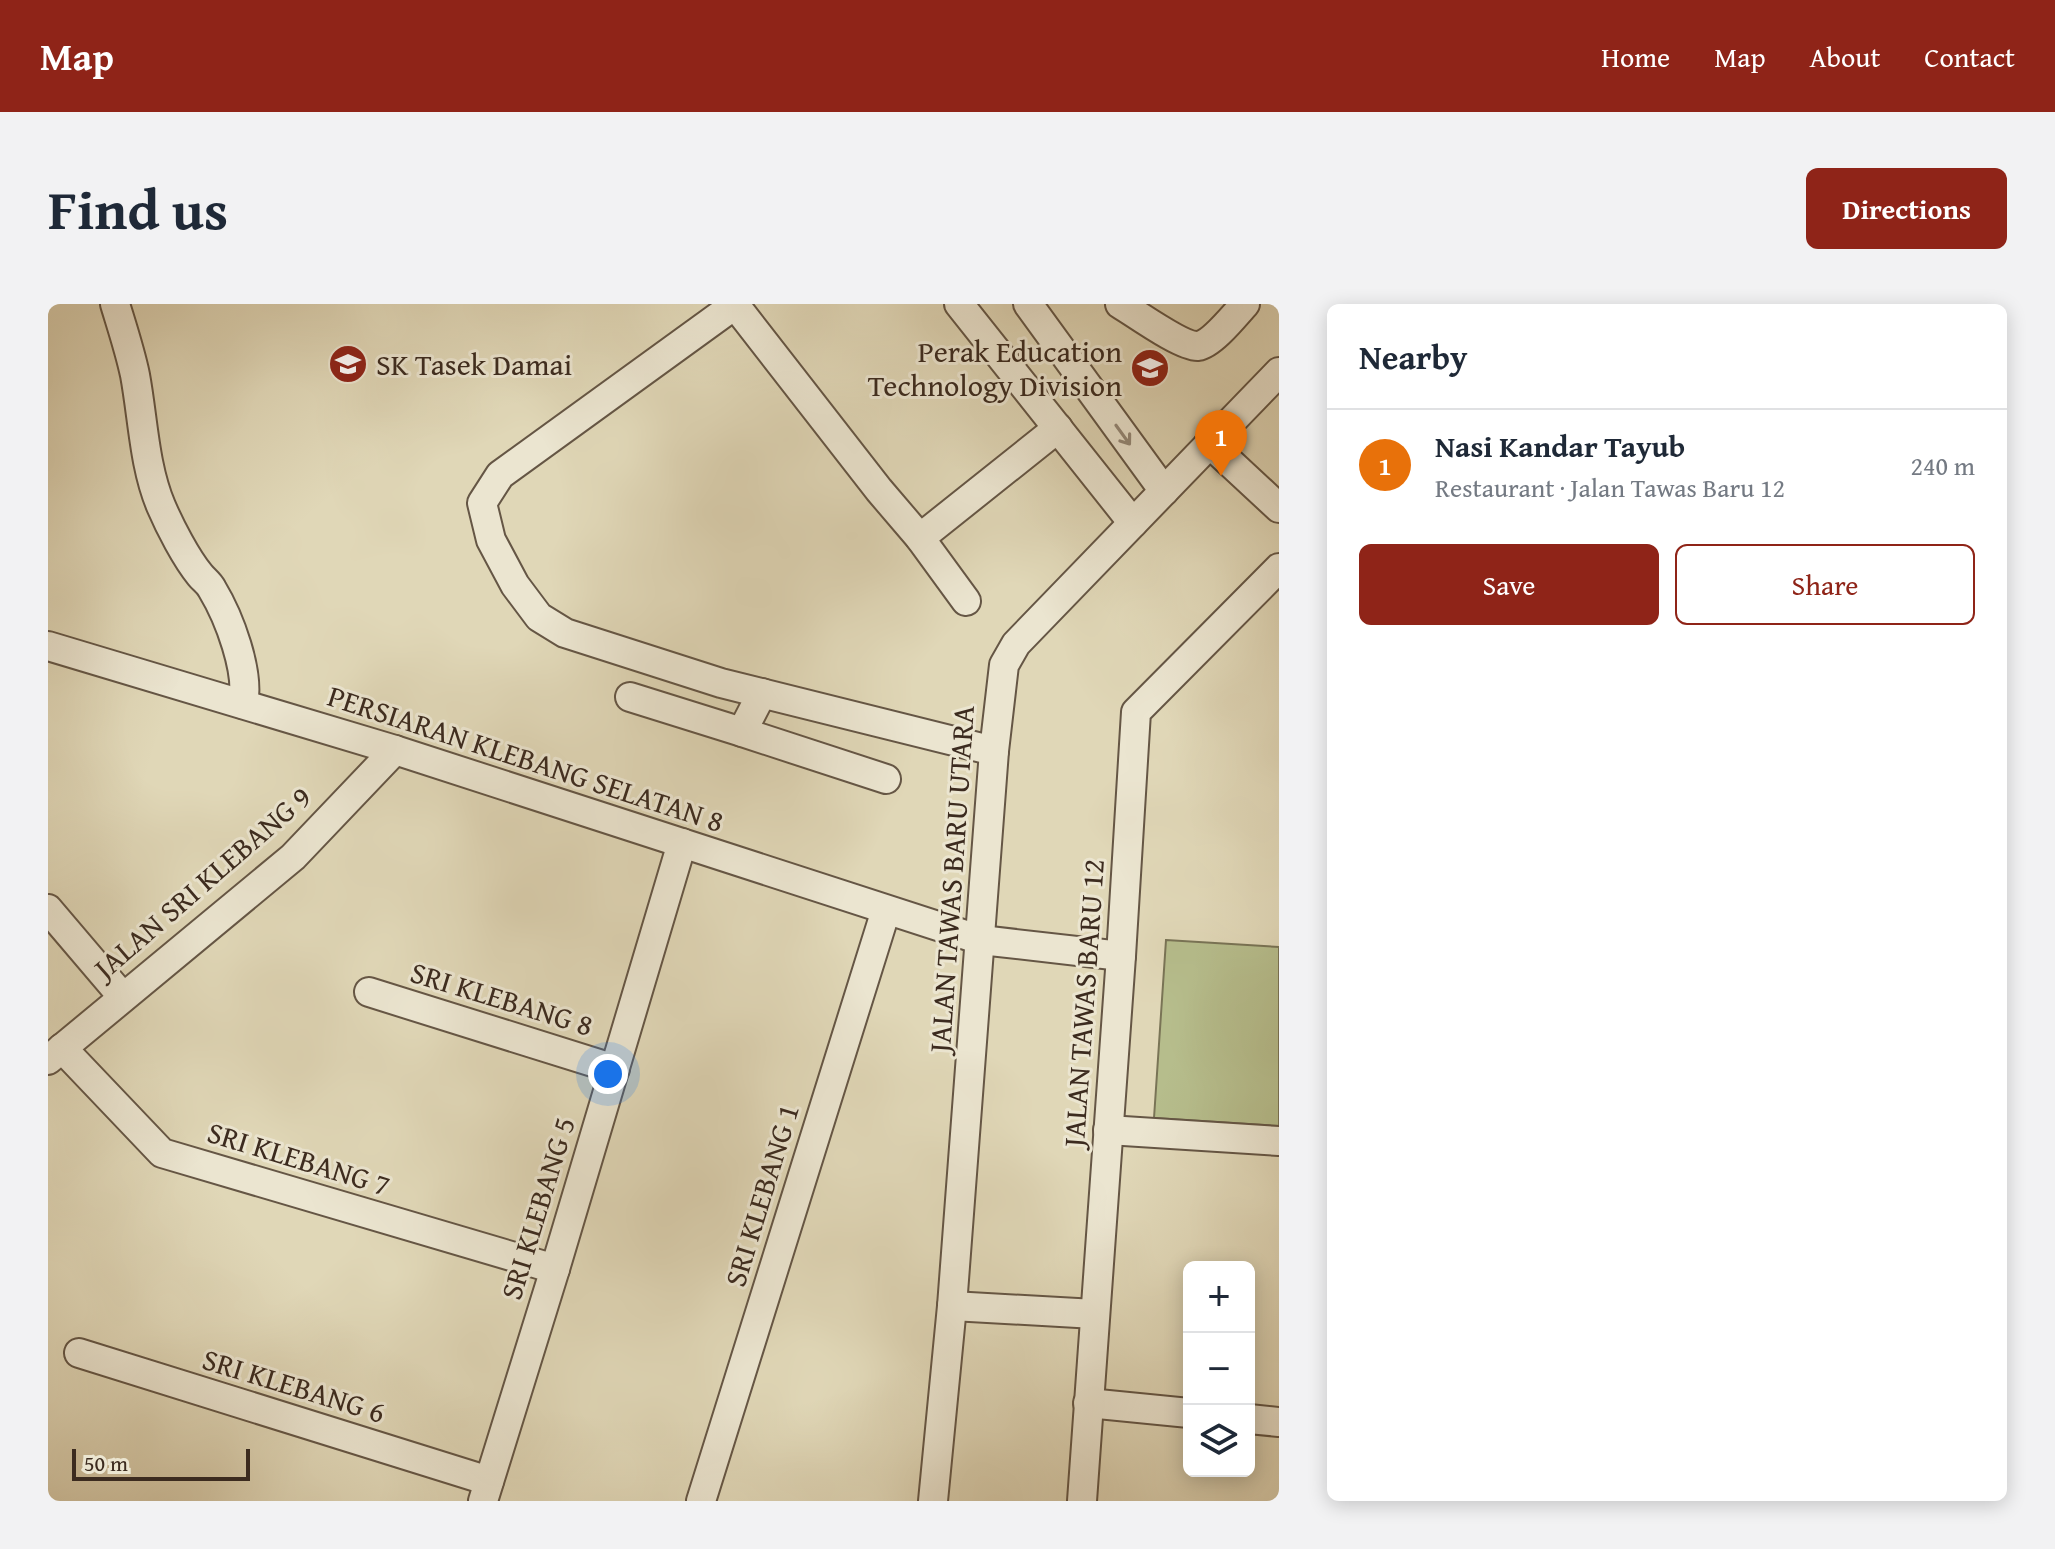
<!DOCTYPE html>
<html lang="en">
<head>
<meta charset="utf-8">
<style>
  body { margin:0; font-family:"Gentium Book Plus",serif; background:#f2f2f3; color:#1f2937 }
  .controls { position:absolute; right:24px; bottom:24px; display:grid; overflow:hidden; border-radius:12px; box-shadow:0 4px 20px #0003 }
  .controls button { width:72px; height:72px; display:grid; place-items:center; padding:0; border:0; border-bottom:2px solid #e0e1e3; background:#fff; color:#1f2937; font:40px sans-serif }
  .scale { position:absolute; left:24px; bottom:20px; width:178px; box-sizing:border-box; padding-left:8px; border:4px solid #3c2b1f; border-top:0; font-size:22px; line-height:28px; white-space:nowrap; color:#3c2b1f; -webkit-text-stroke:6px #ebe5d0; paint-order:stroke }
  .you { position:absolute; left:560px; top:770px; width:28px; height:28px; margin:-20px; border:6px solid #fff; border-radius:50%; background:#1a73e8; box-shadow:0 0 0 12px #1a73e833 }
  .badge { display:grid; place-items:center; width:52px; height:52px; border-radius:50%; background:#8f2418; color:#fff; font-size:26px; font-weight:700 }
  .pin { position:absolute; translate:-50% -66px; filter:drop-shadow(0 2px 4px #0008) }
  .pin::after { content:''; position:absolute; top:42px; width:28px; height:24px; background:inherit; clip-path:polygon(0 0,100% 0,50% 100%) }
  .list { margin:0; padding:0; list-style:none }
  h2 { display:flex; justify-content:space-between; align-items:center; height:104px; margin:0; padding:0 32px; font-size:34px }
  h2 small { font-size:26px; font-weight:400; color:#747a83 }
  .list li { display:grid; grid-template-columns:52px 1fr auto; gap:24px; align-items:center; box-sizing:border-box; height:112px; padding:0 32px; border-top:2px solid #e0e1e3 }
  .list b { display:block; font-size:30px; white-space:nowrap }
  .list p { margin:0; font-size:26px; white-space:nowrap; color:#747a83 }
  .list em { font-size:26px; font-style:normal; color:#747a83 }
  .actions { display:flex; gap:16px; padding:24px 32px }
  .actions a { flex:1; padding:18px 0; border:2px solid #8f2418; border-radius:12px; text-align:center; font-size:28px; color:#8f2418 }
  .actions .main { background:#8f2418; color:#fff }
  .icon { flex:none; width:44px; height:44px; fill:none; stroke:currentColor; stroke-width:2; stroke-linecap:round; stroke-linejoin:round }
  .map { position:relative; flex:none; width:1231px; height:1197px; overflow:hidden; border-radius:12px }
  header { display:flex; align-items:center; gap:48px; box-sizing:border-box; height:112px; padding:0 40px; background:#8f2418; color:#fff }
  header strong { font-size:38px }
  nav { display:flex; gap:44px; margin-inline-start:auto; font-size:28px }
  .intro { display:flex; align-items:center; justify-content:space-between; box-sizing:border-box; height:192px; padding:0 48px }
  h1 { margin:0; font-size:56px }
  .button { padding:20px 36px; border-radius:12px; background:#8f2418; color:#fff; font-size:28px; font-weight:700 }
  main { display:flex; gap:48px; padding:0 48px }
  aside { flex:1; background:#fff; border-radius:12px; box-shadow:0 4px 20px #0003 }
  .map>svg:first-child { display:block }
  .park { fill:#b6bd8c; stroke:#797456; stroke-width:2 }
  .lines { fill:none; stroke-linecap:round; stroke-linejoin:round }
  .minor-casing { stroke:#655645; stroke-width:32 }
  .minor { stroke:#ebe5d0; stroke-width:28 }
  .oneway { stroke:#948878 }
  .labels { text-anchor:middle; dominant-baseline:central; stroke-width:6; stroke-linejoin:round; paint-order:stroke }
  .poi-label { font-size:30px; fill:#3c2b1f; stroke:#ebe5d0; text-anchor:end }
  .street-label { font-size:30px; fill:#3c2b1f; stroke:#ebe5d0 }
</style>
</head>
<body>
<header>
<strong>Map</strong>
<nav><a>Home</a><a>Map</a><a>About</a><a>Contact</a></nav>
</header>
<div class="intro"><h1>Find us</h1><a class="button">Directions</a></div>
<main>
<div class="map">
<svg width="1231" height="1197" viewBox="0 0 1231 1197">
  <rect width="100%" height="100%" fill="#e0d7b7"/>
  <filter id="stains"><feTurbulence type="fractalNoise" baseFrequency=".0025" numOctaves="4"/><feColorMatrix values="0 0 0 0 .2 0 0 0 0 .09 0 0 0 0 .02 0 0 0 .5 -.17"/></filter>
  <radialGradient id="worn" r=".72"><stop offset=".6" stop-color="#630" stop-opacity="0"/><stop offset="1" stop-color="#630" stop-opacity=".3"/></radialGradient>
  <!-- park -->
  <polygon class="park" points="1118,636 1231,643 1231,822 1106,814"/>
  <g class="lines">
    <!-- minor casing -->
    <g class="minor-casing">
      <g id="minor">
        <path d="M67,0c7,23 15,47 20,71 8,43 9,91 26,131 9,21 25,52 39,69 4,5 9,8 12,14 17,28 38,83 31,115"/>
        <polyline points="688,0 452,171 434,199 443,236 467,281 491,313 517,329 673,379 946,447"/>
        <polyline points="911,0 1085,219"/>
        <polyline points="980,0 1116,187"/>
        <path d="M1072,0c15,9 62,43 78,42 14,-2 37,-31 47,-42"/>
        <polyline points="687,1 831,186 872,234 918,297"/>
        <polyline points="1161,139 1231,204"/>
        <polyline points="872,234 1010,124"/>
        <polyline points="0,342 347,446 933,636 1073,652"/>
        <polyline points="582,393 694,428 714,389"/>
        <polyline points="694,428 838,475"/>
        <polyline points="0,605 74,692"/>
        <polyline points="321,688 567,765"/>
        <polyline points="14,744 114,849 507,965"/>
        <polyline points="0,756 245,553 347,446"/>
        <polyline points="1060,826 1231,837"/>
        <polyline points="904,1002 1047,1010"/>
        <polyline points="31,1049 441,1177"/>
        <polyline points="1040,1099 1141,1109"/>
        <polyline points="1201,1115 1231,1118"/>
        <polyline points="435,1197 507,965 634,539"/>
        <polyline points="653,1197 838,606"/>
        <polyline points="885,1197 904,1002 946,447 956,361 968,340 1231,68"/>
        <polyline points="1034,1197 1073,652 1088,408 1231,264"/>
      </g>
    </g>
    <!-- minor -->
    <use href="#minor" class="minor"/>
  </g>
  <!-- one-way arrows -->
  <defs><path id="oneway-shaft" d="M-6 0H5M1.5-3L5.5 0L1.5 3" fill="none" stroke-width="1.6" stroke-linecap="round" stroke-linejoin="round" transform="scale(2)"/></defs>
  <use class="oneway" href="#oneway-shaft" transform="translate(1075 131) rotate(54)"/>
  <!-- icons -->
  <defs>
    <g id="school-disc" transform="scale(2)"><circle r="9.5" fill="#8f2418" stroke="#ebe5d0"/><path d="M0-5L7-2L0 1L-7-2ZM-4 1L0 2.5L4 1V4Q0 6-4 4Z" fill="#fff"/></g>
    <g id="university-disc" transform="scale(2)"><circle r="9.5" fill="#8f2418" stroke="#ebe5d0"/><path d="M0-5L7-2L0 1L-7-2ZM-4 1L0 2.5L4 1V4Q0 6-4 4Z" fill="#fff"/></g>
  </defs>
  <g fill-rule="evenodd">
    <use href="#school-disc" x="300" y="60"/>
    <use href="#university-disc" x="1102" y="64"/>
  </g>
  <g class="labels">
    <!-- poi labels -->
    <g class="poi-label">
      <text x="1074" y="47">Perak Education<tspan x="1074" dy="34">Technology Division</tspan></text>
      <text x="328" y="60" text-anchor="start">SK Tasek Damai</text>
    </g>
    <!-- street labels -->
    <g class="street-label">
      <text transform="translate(478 454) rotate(18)">PERSIARAN KLEBANG SELATAN 8</text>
      <text transform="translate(903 575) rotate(-86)">JALAN TAWAS BARU UTARA</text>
      <text transform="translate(154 578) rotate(-41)">JALAN SRI KLEBANG 9</text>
      <text transform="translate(454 694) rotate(17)">SRI KLEBANG 8</text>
      <text transform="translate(1035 699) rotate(-86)">JALAN TAWAS BARU 12</text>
      <text transform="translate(251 854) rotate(17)">SRI KLEBANG 7</text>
      <text transform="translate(713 891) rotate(-73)">SRI KLEBANG 1</text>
      <text transform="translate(489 904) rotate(-73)">SRI KLEBANG 5</text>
      <text transform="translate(246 1081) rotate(17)">SRI KLEBANG 6</text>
    </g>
  </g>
  <rect width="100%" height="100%" filter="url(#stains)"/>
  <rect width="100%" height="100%" fill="url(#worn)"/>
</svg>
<div class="controls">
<button>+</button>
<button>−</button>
<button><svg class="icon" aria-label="layers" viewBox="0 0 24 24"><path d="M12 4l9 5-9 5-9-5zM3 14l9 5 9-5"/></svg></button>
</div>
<div class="scale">50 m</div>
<div class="you"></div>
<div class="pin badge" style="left:1173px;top:172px;background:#e8710a">1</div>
</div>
<aside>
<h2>Nearby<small></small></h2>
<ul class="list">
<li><span class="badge" style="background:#e8710a">1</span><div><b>Nasi Kandar Tayub</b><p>Restaurant · Jalan Tawas Baru 12</p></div><em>240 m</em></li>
</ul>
<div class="actions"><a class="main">Save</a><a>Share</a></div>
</aside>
</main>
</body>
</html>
